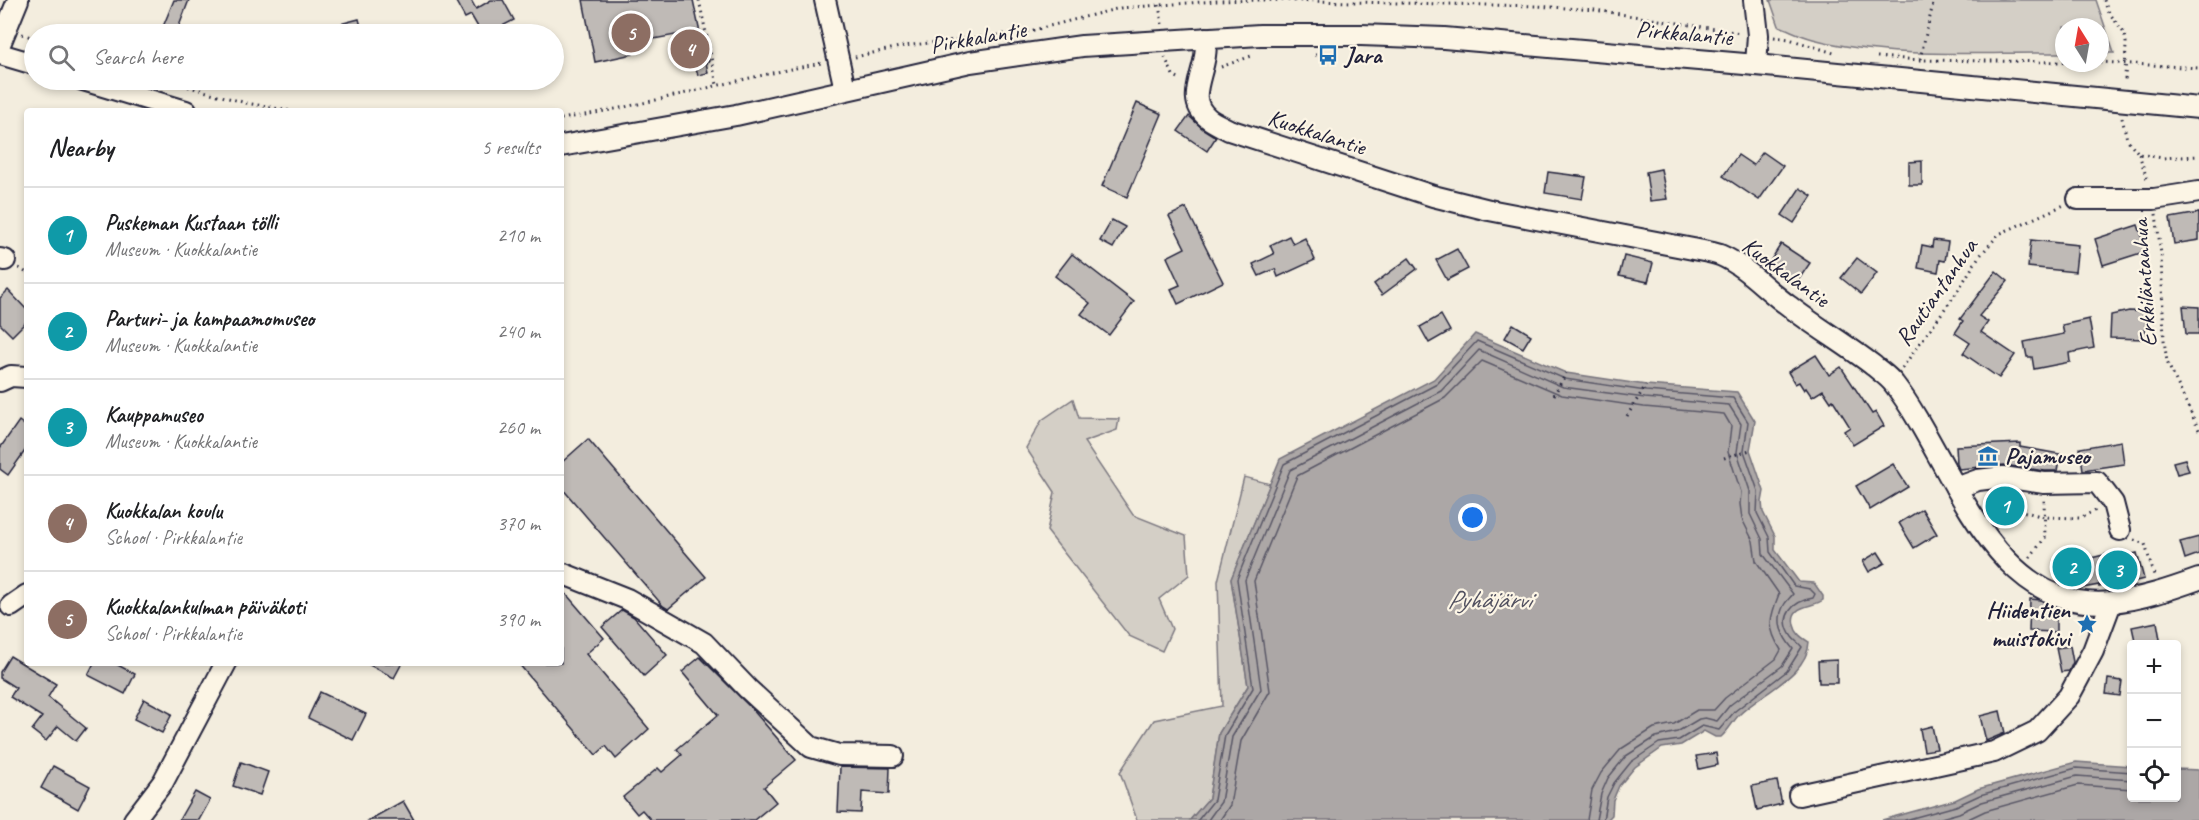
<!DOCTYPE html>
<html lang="en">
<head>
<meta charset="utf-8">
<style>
  body { margin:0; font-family:Caveat,sans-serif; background:#f6f6f6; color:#202124 }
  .controls { position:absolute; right:18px; bottom:18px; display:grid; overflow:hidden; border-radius:6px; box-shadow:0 3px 9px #0003 }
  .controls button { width:54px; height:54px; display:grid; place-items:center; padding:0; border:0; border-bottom:2px solid #e0e0e0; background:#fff; color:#202124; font:30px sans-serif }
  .compass { position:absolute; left:2055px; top:18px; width:54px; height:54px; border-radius:50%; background:#fff; box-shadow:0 3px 9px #0003; rotate:349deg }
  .you { position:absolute; left:1473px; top:518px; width:21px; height:21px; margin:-15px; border:4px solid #fff; border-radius:50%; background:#1a73e8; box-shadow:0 0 0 9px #1a73e833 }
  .badge { display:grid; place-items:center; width:39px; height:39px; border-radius:50%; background:#1f6fb2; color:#fff; font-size:20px; font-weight:700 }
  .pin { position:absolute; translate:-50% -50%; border:3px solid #fff; box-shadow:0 2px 6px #0006 }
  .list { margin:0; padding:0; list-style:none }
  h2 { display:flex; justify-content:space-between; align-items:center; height:78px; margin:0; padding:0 24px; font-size:26px }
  h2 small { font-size:20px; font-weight:400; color:#757577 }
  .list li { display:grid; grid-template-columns:39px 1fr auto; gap:18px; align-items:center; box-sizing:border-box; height:96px; padding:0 24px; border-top:2px solid #e0e0e0 }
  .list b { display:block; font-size:22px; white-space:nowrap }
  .list p { margin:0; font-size:20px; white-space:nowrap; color:#757577 }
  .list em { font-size:20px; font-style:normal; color:#757577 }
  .icon { flex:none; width:33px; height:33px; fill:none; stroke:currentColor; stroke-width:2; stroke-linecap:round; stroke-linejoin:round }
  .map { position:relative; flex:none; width:2199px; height:820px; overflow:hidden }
  .search { position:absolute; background:#fff; box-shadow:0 3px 9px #0003; left:24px; top:24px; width:540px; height:66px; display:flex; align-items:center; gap:15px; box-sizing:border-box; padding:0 21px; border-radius:33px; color:#757577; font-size:22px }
  .panel { position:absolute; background:#fff; box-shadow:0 3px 9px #0003; left:24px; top:108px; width:540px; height:558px; border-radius:6px }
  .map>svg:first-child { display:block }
  .green { fill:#d4cfc6; stroke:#7b7880; stroke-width:1.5 }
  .water { fill:#aca7a6; stroke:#75727b; stroke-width:1.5 }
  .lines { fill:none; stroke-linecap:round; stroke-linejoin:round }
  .shore { stroke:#595766; stroke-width:1.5 }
  .building { fill:#bfbab6; stroke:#22223b; stroke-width:1.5 }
  .minor-casing { stroke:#22223b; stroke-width:24 }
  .path { stroke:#22223b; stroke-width:3; stroke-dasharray:1.5 4.5; stroke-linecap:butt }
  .minor { stroke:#fcf5e5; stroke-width:20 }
  .labels { text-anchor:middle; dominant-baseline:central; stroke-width:4.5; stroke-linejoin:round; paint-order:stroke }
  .street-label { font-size:24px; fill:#22223b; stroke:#fcf5e5 }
  .poi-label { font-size:24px; font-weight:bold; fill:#22223b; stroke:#fcf5e5; text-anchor:start }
  .water-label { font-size:26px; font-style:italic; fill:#525160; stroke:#fcf5e5 }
</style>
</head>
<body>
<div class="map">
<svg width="2199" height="820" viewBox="0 0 2199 820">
  <rect width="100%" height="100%" fill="#f3edde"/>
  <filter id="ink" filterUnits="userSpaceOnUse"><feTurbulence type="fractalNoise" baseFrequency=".0167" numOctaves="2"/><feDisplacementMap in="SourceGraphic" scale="12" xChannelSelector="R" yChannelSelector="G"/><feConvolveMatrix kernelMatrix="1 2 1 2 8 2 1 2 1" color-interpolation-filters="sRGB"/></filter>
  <g filter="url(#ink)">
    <!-- green -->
    <g class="green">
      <path d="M1770,0h326l18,53h-14v-26h-36v26c-81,-1 -173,7 -251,-14 -12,-3 -23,-9 -34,-13z"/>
      <polygon points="1073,399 1079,418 1119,419 1117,430 1084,442 1133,515 1186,536 1189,575 1159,599 1172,629 1162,651 1129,636 1047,531 1055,492 1026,448 1042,420"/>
      <polygon points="1244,477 1270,484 1231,579 1248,686 1219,733 1209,798 1190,820 1137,820 1120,772 1154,720 1222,706 1218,581"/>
    </g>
    <!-- water -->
    <g class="water">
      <path d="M1475,334l91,39 80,12 91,7 18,29 -5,29 14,41 -2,11 1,10 12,24v14l24,32 15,1 9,13v4c-10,8 -34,4 -29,25 2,9 7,12 15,17 -1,33 -49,52 -70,73 -6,6 -10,15 -18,22h-6l-11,-6 -23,14 -19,3 -27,19 -16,19 -6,14 -1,15 -5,5h-417l19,-22 10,-65 29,-47 -17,-107 49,-120 154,-80z"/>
      <polygon points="2076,762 2131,766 2132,798 2176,798 2177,769 2199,770 2199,820 1882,820 1955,800 1978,789"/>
    </g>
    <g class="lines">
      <!-- shore -->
      <g class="shore">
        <path d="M1198,820l16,-20 11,-65 28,-47 -16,-109 47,-115 153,-80 40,-43 88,38 81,12 87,7 15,24 -4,29 14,40 -1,22 12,24 1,15 24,34 16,3 5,5 -2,4c-19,3 -36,18 -21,39 3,4 7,6 10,10l-15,24 -52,40 -16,19 -17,-4 -23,14 -20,3 -28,19 -17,21 -7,14 -4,23"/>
        <path d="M1208,820l13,-18 11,-65 29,-48 -16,-109 45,-110 151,-79 38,-41 84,37 82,11 84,7 12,19 -4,28 13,39v23l12,25 1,15 30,40c-3,4 -7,7 -9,11 -9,17 -2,31 9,44l-11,17 -52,39 -13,16 -12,-3 -6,1 -22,13 -21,5 -30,19 -18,22 -7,16 -5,26"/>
        <path d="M1220,820l10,-15 11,-64 29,-50 -16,-110 43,-105 148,-78 37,-37 80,34 82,12 80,7 7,12 -3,26 13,40 -1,12 2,15 11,22 3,20 23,33c-9,23 -13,33 2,56l-5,9 -51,39 -11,12h-17l-23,14 -20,4 -33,21 -20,24 -9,17 -5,30"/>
        <polyline points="1905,820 1956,806 1980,795 2076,768 2132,772"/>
        <polyline points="1934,820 1959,813 1982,802 2077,776 2132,780"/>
        <polyline points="1966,820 1985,811 2078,785 2132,789"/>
      </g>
    </g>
    <!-- building -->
    <g class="building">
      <polygon points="174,0 189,0 176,34 160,34"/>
      <polygon points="455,0 471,0 476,9 491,0 503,0 514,20 487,34 482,34 471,15 465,18"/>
      <polygon points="583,0 693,0 703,47 706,47 709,61 706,62 708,73 698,75 686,33 648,40 649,45 632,48 633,54 595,62"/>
      <polygon points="359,19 363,34 318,34 317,30"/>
      <polygon points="1137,103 1162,114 1127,197 1102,186"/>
      <polygon points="1189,116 1203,129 1216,137 1207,151 1178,131"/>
      <polygon points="1763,152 1783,166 1759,200 1723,176 1738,155 1753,165"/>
      <polygon points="1922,161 1922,185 1909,185 1909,162"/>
      <polygon points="1661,169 1667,199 1650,201 1646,172"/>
      <polygon points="1548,172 1586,177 1582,199 1545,193"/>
      <polygon points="1800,188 1812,196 1794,223 1782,215"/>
      <polygon points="1186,208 1223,282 1178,304 1171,289 1180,285 1167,257 1185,248 1169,216"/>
      <polygon points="2199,213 2199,240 2174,244 2170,218"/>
      <polygon points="1112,220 1125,227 1113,248 1100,241"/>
      <polygon points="2138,225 2147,251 2103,265 2095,239"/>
      <polygon points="1289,236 1293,244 1305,238 1315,260 1278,277 1275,269 1259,276 1253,264 1274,254 1270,245"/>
      <polygon points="1933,240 1948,242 1945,261 1940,260 1938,272 1918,268 1922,245 1932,247"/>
      <polygon points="2031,240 2078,245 2075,272 2028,267"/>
      <polygon points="1781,244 1810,263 1797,282 1769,263"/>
      <polygon points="1457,249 1468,269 1447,280 1436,260"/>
      <polygon points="1072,254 1134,302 1109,335 1081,314 1090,303 1055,276"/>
      <polygon points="1624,256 1653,263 1648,282 1619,276"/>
      <polygon points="1409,258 1417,269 1382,295 1374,284"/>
      <polygon points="1857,258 1877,273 1861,294 1841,278"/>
      <polygon points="1996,271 2008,281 1979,316 1988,322 1981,332 2015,355 1999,378 1963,353 1970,343 1955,333 1963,321 1960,319"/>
      <polygon points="8,290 27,310 27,321 12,336 0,324 0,298"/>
      <polygon points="2183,306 2199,307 2199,334 2186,334"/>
      <polygon points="2129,311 2146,312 2145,339 2110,338 2111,315"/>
      <polygon points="1441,315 1450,331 1429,343 1420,327"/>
      <polygon points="2089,319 2094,348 2069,353 2070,362 2034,369 2032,357 2027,357 2024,342 2064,334 2062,325"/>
      <polygon points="1513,324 1531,335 1523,348 1505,338"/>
      <polygon points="1816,355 1829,375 1841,367 1872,414 1876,412 1884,426 1853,445 1844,431 1850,427 1833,400 1831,402 1823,390 1812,397 1806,388 1804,390 1799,382 1795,384 1788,372"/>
      <polygon points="19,421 27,427 27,448 8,475 0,469 0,448"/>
      <polygon points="588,439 706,577 668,609 663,606 561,487 561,463"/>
      <polygon points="2121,441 2124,464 2083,470 2080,448"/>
      <polygon points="2020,443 2020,447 2060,454 2057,471 2045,471 2004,465 1959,469 1957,464 1956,446"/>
      <polygon points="2185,459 2189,471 2177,474 2173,462"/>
      <polygon points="1893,464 1908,487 1870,510 1856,486"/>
      <polygon points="1922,509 1937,534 1914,548 1899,523"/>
      <polygon points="2199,537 2199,554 2185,559 2180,542"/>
      <polygon points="1878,552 1885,563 1869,572 1863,561"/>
      <polygon points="2116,552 2117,558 2137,553 2144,579 2124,584 2123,581 2099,587 2099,585 2083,588 2077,588 2074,574 2057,578 2054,560 2086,553 2087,559"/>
      <polygon points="561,588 604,638 586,654 649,729 616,759 606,746 596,755 518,663 561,663"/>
      <polygon points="2030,599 2041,600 2050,604 2050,608 2056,608 2056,632 2029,631"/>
      <polygon points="622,610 634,617 667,655 644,676 602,627"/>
      <polygon points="2157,622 2161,645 2136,645 2132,627"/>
      <polygon points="2070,646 2073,662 2069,671 2061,672 2056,648"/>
      <polygon points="10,656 56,684 48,697 86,728 76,741 58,726 46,741 32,730 42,717 10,697 16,688 0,678 0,672"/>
      <polygon points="700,657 752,709 796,760 764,787 776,802 754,820 651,820 642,810 637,814 623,797 658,768 662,772 682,755 677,749 718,715 682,672"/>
      <polygon points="1837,660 1837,683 1819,683 1818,661"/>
      <polygon points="94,663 114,663 135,674 125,694 88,675"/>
      <polygon points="366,663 402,663 394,678"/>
      <polygon points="2108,679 2122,681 2120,696 2106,694"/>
      <polygon points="320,692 366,714 353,740 308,718"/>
      <polygon points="144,699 172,714 162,733 134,719"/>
      <polygon points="2000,711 2005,733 1986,741 1980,716"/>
      <polygon points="1932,726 1937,749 1924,751 1920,729"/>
      <polygon points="1716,753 1718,765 1699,769 1696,756"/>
      <polygon points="241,762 268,772 260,795 233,786"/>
      <polygon points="53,766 90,786 78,809 41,788"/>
      <polygon points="840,767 890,768 889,794 862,792 861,813 838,812"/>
      <polygon points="1777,781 1782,804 1757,810 1752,786"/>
      <polygon points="195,792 210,800 199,820 179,820"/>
      <polygon points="403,801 414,820 369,820"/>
    </g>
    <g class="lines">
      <!-- minor casing -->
      <g class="minor-casing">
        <g id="minor">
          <polyline points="825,0 845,89"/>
          <polyline points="1754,0 1758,35 1756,65"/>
          <path d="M1206,38c0,7 0,16 -2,23 -4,21 -16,41 4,57 6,5 14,8 21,12l204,66 56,14 204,39c9,2 18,3 27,6 26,11 46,35 69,51 27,21 58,39 85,60 7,6 15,11 20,18 59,76 97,231 218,218 30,-3 59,-13 87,-23"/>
          <polyline points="0,44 18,0"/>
          <polyline points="0,54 34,64"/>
          <polyline points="83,80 186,111"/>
          <polyline points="561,146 736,115 970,62 1082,46 1260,35 1361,35 1444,38 1756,65 2199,108"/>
          <polyline points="2078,199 2154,199 2199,192"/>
          <polyline points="0,259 5,260"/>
          <polyline points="0,381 11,376 27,377"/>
          <polyline points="1956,488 1978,480 2003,477 2044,483 2097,482 2113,503 2120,530"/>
          <polyline points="561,576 564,574 627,599 704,643 748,689 811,747 839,755 893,756"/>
          <polyline points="11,606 27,595"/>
          <polyline points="1799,795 1994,752 2037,731 2069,696 2093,651 2111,603"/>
          <polyline points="134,820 163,782 226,663"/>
        </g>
      </g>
      <!-- path -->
      <g class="path">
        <polyline points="699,0 717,85"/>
        <polyline points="2104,0 2108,11 2124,33 2126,42 2125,82"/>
        <polyline points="1159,5 1162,24"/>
        <polyline points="22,34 34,38"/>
        <polyline points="1774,37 1789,39 1837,54"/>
        <polyline points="1315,55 1328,55"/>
        <polyline points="855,57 904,46 1030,31 1120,8 1216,1 1263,0 1536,6 1595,10 1741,33"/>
        <polyline points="1165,57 1173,75 1182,80"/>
        <polyline points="1877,57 1920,60 2064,62"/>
        <polyline points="1920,59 1934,0"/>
        <polyline points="2100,62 2199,68"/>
        <polyline points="1221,67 1254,55"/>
        <polyline points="165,80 246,103 292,111"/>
        <polyline points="2122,118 2127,139 2139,154 2163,158 2199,156"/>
        <path d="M561,119c88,-14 173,-40 261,-56"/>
        <polyline points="2139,154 2148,182"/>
        <polyline points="2156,214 2161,254 2164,340 2167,362 2199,430"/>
        <polyline points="19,268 27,273"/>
        <polyline points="1902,368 1957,292 1978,258 1999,234 2064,205"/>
        <polyline points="1554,395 1566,373"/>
        <polyline points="1627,416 1646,385"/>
        <polyline points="1724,458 1750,450"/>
        <polyline points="2020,496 2019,503 2022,511 2044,517 2080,518 2096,510"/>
        <polyline points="2134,540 2145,544 2154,575"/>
        <polyline points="2030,557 2045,538 2044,500"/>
      </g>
      <!-- minor -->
      <use href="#minor" class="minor"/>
    </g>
  </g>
  <!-- icons -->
  <defs>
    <g id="bus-bare" transform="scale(1.62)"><path d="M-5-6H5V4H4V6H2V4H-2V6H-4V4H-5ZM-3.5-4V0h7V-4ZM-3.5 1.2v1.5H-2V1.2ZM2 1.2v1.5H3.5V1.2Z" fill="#1f6fb2" stroke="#fcf5e5" stroke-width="2.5" paint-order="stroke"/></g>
    <g id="museum-bare" transform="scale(1.62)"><path d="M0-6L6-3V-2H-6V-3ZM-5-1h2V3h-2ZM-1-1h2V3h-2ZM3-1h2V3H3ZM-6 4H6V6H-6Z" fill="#1f6fb2" stroke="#fcf5e5" stroke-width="2.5" paint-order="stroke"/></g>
    <g id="sight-bare" transform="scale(1.62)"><path d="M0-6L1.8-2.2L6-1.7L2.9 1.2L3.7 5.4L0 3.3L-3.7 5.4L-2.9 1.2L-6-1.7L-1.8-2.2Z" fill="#1f6fb2" stroke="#fcf5e5" stroke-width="2.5" paint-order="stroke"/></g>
  </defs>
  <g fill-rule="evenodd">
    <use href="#bus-bare" x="1328" y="55"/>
    <use href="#museum-bare" x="1988" y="456"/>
    <use href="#sight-bare" x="2087" y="624"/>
  </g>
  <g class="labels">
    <!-- street labels -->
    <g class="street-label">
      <text transform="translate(1684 33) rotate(5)">Pirkkalantie</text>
      <text transform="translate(978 37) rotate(-10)">Pirkkalantie</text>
      <text transform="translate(1317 132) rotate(18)">Kuokkalantie</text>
      <text transform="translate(1786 272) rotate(36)">Kuokkalantie</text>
      <text transform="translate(2144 283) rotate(-94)">Erkkiläntanhua</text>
      <text transform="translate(1936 292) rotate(-55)">Rautiantanhua</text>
    </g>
    <!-- poi labels -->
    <g class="poi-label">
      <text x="1345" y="55">Jara</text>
      <text x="2005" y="456">Pajamuseo</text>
      <text x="2070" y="610" text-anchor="end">Hiidentien<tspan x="2070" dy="28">muistokivi</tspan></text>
    </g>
    <!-- water labels -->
    <g class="water-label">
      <text x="1489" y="599">Pyhäjärvi</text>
    </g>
  </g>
</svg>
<div class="controls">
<button>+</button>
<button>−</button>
<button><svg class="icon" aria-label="locate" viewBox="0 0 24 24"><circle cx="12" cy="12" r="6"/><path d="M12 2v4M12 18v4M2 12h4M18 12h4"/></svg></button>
</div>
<svg class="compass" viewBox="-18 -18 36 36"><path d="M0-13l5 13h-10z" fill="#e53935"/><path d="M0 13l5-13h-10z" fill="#757577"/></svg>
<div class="you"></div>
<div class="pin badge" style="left:2005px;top:506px;background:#0f9aa8">1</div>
<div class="pin badge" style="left:2072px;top:567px;background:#0f9aa8">2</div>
<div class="pin badge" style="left:2118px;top:570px;background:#0f9aa8">3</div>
<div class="pin badge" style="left:690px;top:49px;background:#8d6e63">4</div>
<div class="pin badge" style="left:631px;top:33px;background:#8d6e63">5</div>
<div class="search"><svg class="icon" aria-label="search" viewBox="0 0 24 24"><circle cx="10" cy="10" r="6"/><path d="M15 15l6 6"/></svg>Search here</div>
<section class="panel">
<h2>Nearby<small>5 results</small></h2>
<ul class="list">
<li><span class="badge" style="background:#0f9aa8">1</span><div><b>Puskeman Kustaan tölli</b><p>Museum · Kuokkalantie</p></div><em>210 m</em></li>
<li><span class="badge" style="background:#0f9aa8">2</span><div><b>Parturi- ja kampaamomuseo</b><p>Museum · Kuokkalantie</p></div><em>240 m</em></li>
<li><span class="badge" style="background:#0f9aa8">3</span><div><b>Kauppamuseo</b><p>Museum · Kuokkalantie</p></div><em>260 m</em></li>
<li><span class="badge" style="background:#8d6e63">4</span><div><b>Kuokkalan koulu</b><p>School · Pirkkalantie</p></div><em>370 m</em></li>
<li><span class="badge" style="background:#8d6e63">5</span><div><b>Kuokkalankulman päiväkoti</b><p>School · Pirkkalantie</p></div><em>390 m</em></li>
</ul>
</section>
</div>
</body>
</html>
